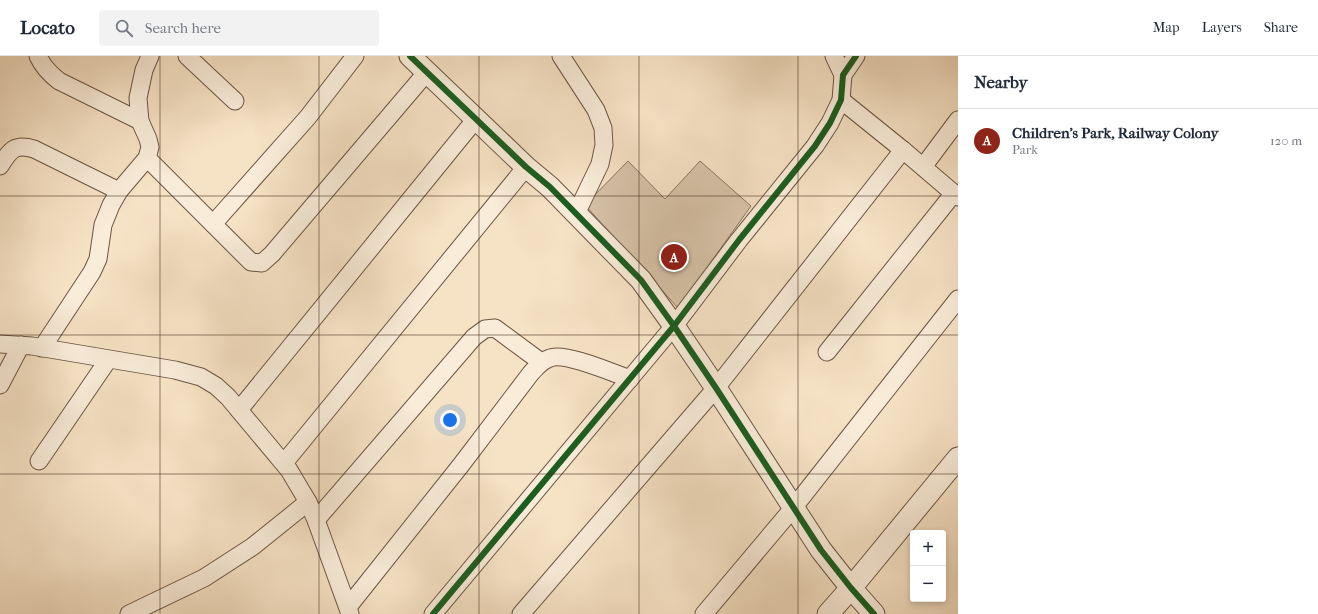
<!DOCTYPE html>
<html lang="en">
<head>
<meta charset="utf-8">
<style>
  body { margin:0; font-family:"IM FELL French Canon",serif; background:#f2f2f3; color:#1f2937 }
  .controls { position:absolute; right:12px; bottom:12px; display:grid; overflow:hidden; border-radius:4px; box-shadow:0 2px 6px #0003 }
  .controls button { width:36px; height:36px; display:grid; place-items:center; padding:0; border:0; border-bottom:1px solid #e0e1e3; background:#fff; color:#1f2937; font:20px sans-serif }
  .you { position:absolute; left:450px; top:364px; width:14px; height:14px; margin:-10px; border:3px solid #fff; border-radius:50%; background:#1a73e8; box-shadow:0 0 0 6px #1a73e833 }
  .badge { display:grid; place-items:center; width:26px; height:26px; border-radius:50%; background:#8f2418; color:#fff; font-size:13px; font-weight:700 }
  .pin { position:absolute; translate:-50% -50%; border:2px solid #fff; box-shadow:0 1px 4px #0006 }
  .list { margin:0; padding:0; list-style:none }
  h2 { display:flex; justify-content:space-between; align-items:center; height:52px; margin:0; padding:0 16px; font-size:17px }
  h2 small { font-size:13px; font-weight:400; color:#747a83 }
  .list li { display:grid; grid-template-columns:26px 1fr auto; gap:12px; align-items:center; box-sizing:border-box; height:64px; padding:0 16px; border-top:1px solid #e0e1e3 }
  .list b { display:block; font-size:15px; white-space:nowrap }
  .list p { margin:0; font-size:13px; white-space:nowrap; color:#747a83 }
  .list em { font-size:13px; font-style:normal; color:#747a83 }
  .icon { flex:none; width:22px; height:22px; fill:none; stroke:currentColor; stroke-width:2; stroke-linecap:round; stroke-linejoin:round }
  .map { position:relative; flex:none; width:958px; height:558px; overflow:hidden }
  header { display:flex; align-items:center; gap:24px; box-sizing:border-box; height:56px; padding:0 20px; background:#fff; border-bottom:1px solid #e0e1e3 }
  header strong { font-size:19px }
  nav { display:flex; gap:22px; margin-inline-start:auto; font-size:14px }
  .search { width:280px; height:36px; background:#f2f2f3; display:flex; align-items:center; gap:10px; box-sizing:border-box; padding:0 14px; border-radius:4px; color:#747a83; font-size:15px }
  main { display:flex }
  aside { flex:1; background:#fff }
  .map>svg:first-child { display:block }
  .green { fill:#d7c2a8; stroke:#8a7460 }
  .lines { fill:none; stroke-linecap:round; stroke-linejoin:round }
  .minor-casing { stroke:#6c5543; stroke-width:19 }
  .tertiary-casing { stroke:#6c5543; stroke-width:23 }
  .minor { stroke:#f9ecd9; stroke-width:17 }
  .tertiary { stroke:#f9ecd9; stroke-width:21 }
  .cycleway-casing { stroke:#f9ecd9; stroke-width:8 }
  .cycleway { stroke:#1b5e20; stroke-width:6 }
  .grid { fill:none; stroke:#3e2618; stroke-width:1; stroke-opacity:0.55 }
</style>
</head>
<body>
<header>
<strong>Locato</strong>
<div class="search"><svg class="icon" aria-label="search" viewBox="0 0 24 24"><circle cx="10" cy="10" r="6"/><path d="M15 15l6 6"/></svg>Search here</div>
<nav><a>Map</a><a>Layers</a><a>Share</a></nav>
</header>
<main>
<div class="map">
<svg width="958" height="558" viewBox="0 0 958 558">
  <rect width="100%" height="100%" fill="#f6e2c5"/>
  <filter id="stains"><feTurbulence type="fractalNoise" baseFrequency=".005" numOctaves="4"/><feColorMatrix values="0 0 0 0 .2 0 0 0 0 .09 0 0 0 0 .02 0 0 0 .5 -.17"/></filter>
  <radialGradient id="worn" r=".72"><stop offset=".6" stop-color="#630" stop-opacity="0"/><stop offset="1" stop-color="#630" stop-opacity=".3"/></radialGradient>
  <!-- green -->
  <polygon class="green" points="628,105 665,143 700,105 751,150 678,252 585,149"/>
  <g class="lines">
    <!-- minor casing -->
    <g class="minor-casing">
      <g id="minor">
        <path d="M38,0c5,11 12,18 21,25l81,40"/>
        <polyline points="187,0 235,45"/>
        <polyline points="561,0 596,54 603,72 604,89 600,108 576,158"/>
        <polyline points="834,0 843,19"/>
        <polyline points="841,44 903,94 958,141"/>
        <polyline points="147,102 251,206 262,207 272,198 427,16"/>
        <path d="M0,110c10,-16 15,-23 34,-17l85,42"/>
        <polyline points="923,111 958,64"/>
        <polyline points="213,168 308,61 355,0"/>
        <polyline points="0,288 32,290 175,314 201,321 216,330 228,341 289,414 308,446 316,464 350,558"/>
        <polyline points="42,292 92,216 98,203 103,169 111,149 119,135 147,102 150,91 148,83 140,65 138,42 144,14 150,0"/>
        <polyline points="827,296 954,137"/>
        <polyline points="0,329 21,289"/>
        <polyline points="239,354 475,64"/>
        <polyline points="39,405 108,304"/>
        <polyline points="284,407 526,111"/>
        <polyline points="316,464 474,281 485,273 495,272 541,306"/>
        <path d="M348,551l113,-142 70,-92c6,-6 10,-12 19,-15 15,-6 63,15 80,21"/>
        <polyline points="129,558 204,522 252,491 308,446"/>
        <polyline points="433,558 674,270 739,184 815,90 830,67 841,44 843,19 856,0"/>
        <polyline points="521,558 716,332 903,94"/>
        <polyline points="704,558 794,451 958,243"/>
      </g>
    </g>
    <!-- tertiary casing -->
    <g class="tertiary-casing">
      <g id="tertiary">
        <polyline points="410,0 526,111 550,131 641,224 674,270 716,332 821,494 851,532 874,558"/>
        <polyline points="828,558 851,532 958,402"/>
      </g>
    </g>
    <!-- minor -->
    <use href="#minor" class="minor"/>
    <!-- tertiary -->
    <use href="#tertiary" class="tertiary"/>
    <!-- cycleway casing -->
    <g class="cycleway-casing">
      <g id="cycleway">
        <polyline points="410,0 526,111 550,131 641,224 674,270 716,332 821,494 851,532 874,558"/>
        <polyline points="433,558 674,270 739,184 815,90 830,67 841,44 843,19 856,0"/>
      </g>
    </g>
    <!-- cycleway -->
    <use href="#cycleway" class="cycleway"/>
  </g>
  <!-- grid -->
  <path class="grid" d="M160,0v558M319,0v558M479,0v558M639,0v558M798,0v558M0,140h958M0,279h958M0,418h958"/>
  <rect width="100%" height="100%" filter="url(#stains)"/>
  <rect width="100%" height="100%" fill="url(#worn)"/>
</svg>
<div class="controls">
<button>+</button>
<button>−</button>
</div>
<div class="you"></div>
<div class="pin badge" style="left:674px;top:201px">A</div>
</div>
<aside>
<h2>Nearby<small></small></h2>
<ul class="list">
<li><span class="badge">A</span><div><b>Children's Park, Railway Colony</b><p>Park</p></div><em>120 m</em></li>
</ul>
</aside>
</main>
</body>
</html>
